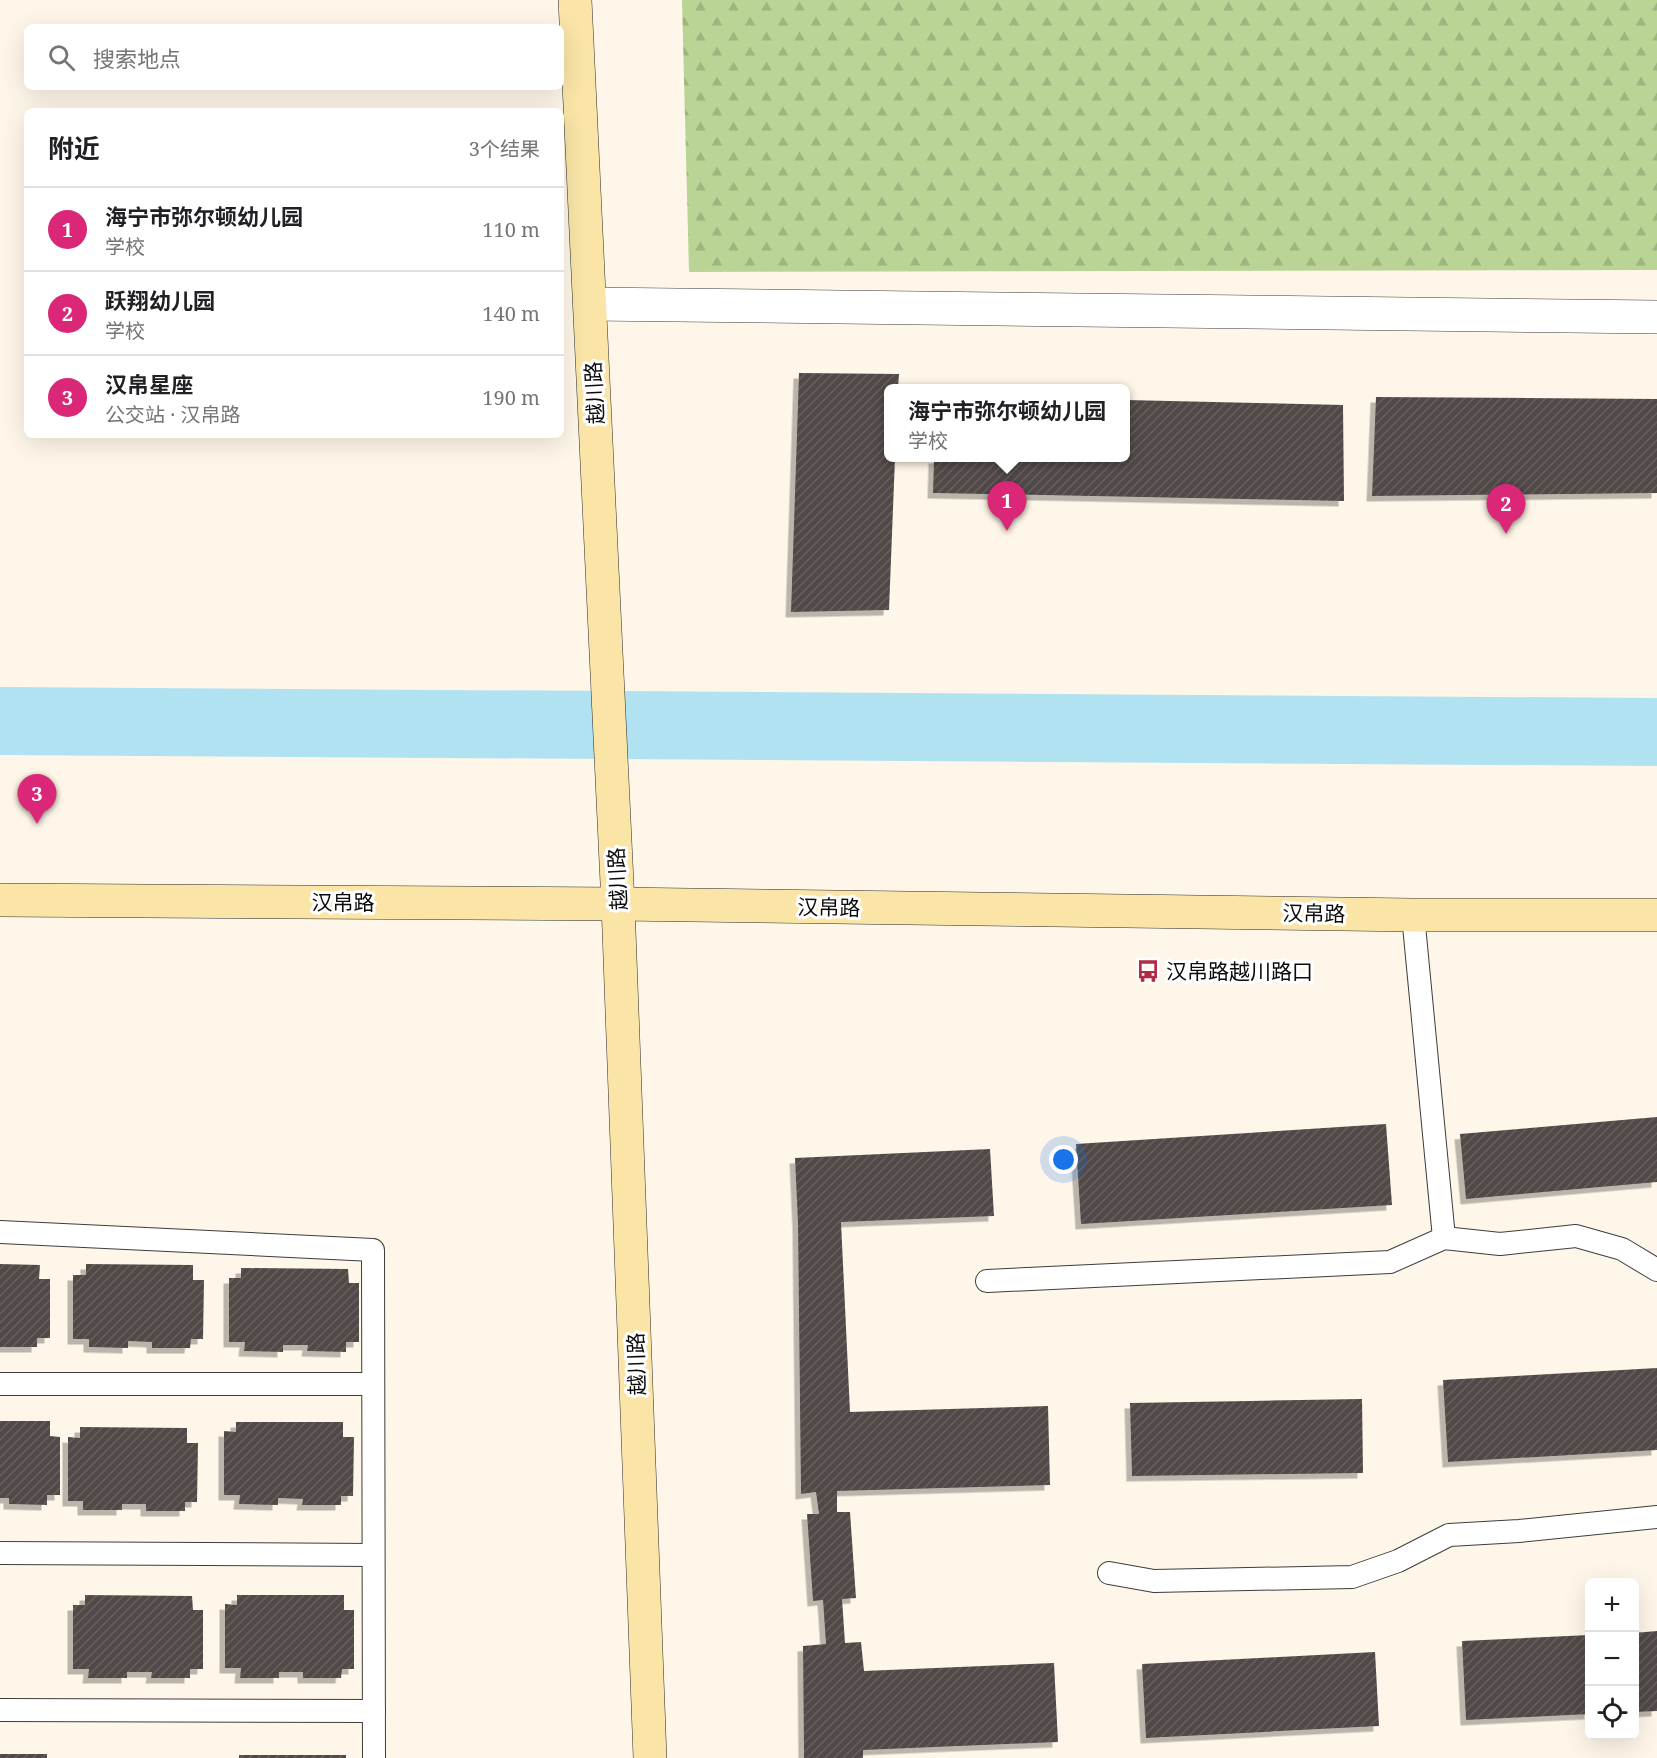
<!DOCTYPE html>
<html lang="zh">
<head>
<meta charset="utf-8">
<style>
  body { margin:0; font-family:"Noto Serif","Noto Sans SC",serif; background:#f2f2f2; color:#202124 }
  .controls { position:absolute; right:18px; bottom:18px; display:grid; overflow:hidden; border-radius:9px; box-shadow:0 6px 24px #0002 }
  .controls button { width:54px; height:54px; display:grid; place-items:center; padding:0; border:0; border-bottom:2px solid #e0e0e0; background:#fff; color:#202124; font:30px sans-serif }
  .you { position:absolute; left:1064px; top:1160px; width:21px; height:21px; margin:-15px; border:4px solid #fff; border-radius:50%; background:#1a73e8; box-shadow:0 0 0 9px #1a73e833 }
  .badge { display:grid; place-items:center; width:39px; height:39px; border-radius:50%; background:#db2777; color:#fff; font-size:20px; font-weight:700 }
  .pin { position:absolute; translate:-50% -50px; filter:drop-shadow(0 2px 3px #0008) }
  .pin::after { content:''; position:absolute; top:32px; width:21px; height:18px; background:inherit; clip-path:polygon(0 0,100% 0,50% 100%) }
  .popup { position:absolute; left:884px; top:384px; width:246px; height:78px; box-sizing:border-box; display:grid; place-content:center; border-radius:9px; background:#fff; filter:drop-shadow(0 2px 4px #0005); font-size:20px; white-space:nowrap; color:#757577 }
  .popup b { font-size:22px; color:#202124 }
  .popup::after { content:''; position:absolute; left:50%; top:100%; margin-left:-12px; border:12px solid transparent; border-top-color:#fff }
  .list { margin:0; padding:0; list-style:none }
  h2 { display:flex; justify-content:space-between; align-items:center; height:78px; margin:0; padding:0 24px; font-size:26px }
  h2 small { font-size:20px; font-weight:400; color:#757577 }
  .list li { display:grid; grid-template-columns:39px 1fr auto; gap:18px; align-items:center; box-sizing:border-box; height:84px; padding:0 24px; border-top:2px solid #e0e0e0 }
  .list b { display:block; font-size:22px; white-space:nowrap }
  .list p { margin:0; font-size:20px; white-space:nowrap; color:#757577 }
  .list em { font-size:20px; font-style:normal; color:#757577 }
  .icon { flex:none; width:33px; height:33px; fill:none; stroke:currentColor; stroke-width:2; stroke-linecap:round; stroke-linejoin:round }
  .map { position:relative; flex:none; width:1657px; height:1758px; overflow:hidden }
  .search { position:absolute; background:#fff; box-shadow:0 6px 24px #0002; left:24px; top:24px; width:540px; height:66px; display:flex; align-items:center; gap:15px; box-sizing:border-box; padding:0 21px; border-radius:9px; color:#757577; font-size:22px }
  .panel { position:absolute; background:#fff; box-shadow:0 6px 24px #0002; left:24px; top:108px; width:540px; height:330px; border-radius:9px }
  .map>svg:first-child { display:block }
  .forest { fill:url(#forest-firs) }
  .lines { fill:none; stroke-linecap:round; stroke-linejoin:round }
  .river { stroke:#b0e2f1; stroke-width:68 }
  .building { fill:url(#building-hatch); filter:url(#shadow) }
  .lane-casing { stroke:#3d3d3d; stroke-width:24 }
  .street-casing { stroke:#3d3d3d; stroke-width:34 }
  .secondary-casing { stroke:#2c2c2c; stroke-width:34 }
  .lane { stroke:#fff; stroke-width:22 }
  .street { stroke:#fff; stroke-width:33 }
  .secondary { stroke:#fae5a7; stroke-width:33 }
  .labels { text-anchor:middle; dominant-baseline:central; stroke-width:6; stroke-linejoin:round; paint-order:stroke }
  .street-label { font-size:21px; fill:#0a0a0a; stroke:#fff }
  .poi-label { font-size:21px; fill:#0a0a0a; stroke:#fff; text-anchor:start }
</style>
</head>
<body>
<div class="map">
<svg width="1657" height="1758" viewBox="0 0 1657 1758">
  <defs>
    <pattern id="forest-firs" width="22" height="20" patternUnits="userSpaceOnUse" patternTransform="scale(1.5)"><rect width="22" height="20" fill="#bad495"/><path d="M5 1l3.5 6h-7zM16 11l3.5 6h-7z" fill="#9fb57f"/></pattern>
    <pattern id="building-hatch" width="6" height="6" patternUnits="userSpaceOnUse" patternTransform="scale(1.5)"><rect width="6" height="6" fill="#514947"/><path d="M-1 1l2-2M0 6l6-6M5 7l2-2" fill="none" stroke="#655f5d"/></pattern>
    <filter id="shadow"><feDropShadow dx="-5.5" dy="5.5" stdDeviation="0" flood-color="#0004"/></filter>
  </defs>
  <rect width="100%" height="100%" fill="#fef6e8"/>
  <!-- forest -->
  <polygon class="forest" points="682,0 1657,0 1657,270 689,272"/>
  <g class="lines">
    <!-- river -->
    <polyline class="river" points="0,721 1657,732"/>
  </g>
  <!-- building -->
  <g class="building">
    <polygon points="799,373 899,374 898,388 888,388 888,458 895,458 889,610 791,612"/>
    <polygon points="1376,397 1657,399 1657,493 1372,496"/>
    <polygon points="1126,400 1343,405 1344,501 933,493 934,458 1126,458"/>
    <polygon points="1657,1117 1657,1182 1466,1199 1460,1134"/>
    <polygon points="1386,1124 1392,1205 1081,1224 1076,1144"/>
    <polygon points="990,1149 994,1216 841,1222 850,1412 1048,1406 1050,1485 837,1491 837,1512 850,1512 856,1598 842,1599 845,1643 861,1642 864,1671 1054,1663 1058,1742 863,1750 863,1758 804,1758 803,1646 826,1644 823,1600 813,1601 807,1514 819,1514 816,1492 801,1494 798,1224 795,1158"/>
    <polygon points="0,1264 40,1265 39,1279 50,1279 50,1338 37,1338 37,1347 0,1347"/>
    <polygon points="86,1264 193,1265 193,1280 204,1280 203,1339 191,1339 190,1348 152,1348 152,1342 128,1341 128,1348 89,1347 89,1339 73,1339 73,1275 86,1275"/>
    <polygon points="241,1268 348,1269 349,1283 359,1283 359,1342 346,1342 346,1352 307,1351 308,1345 283,1345 283,1352 244,1351 245,1342 229,1342 229,1278 241,1278"/>
    <polygon points="1657,1368 1657,1450 1448,1462 1443,1380"/>
    <polygon points="1362,1399 1363,1473 1132,1476 1130,1403"/>
    <polygon points="0,1421 50,1421 50,1436 60,1437 60,1495 47,1495 47,1505 9,1504 9,1498 0,1498"/>
    <polygon points="236,1422 343,1422 343,1437 354,1437 353,1496 341,1496 341,1505 302,1505 303,1499 278,1498 278,1505 239,1504 240,1495 224,1495 224,1431 236,1432"/>
    <polygon points="80,1427 187,1428 187,1443 198,1443 197,1502 185,1502 185,1511 146,1511 146,1504 122,1504 122,1510 83,1510 83,1501 68,1501 68,1437 80,1438"/>
    <polygon points="85,1595 192,1596 193,1610 203,1610 203,1669 190,1669 190,1678 151,1678 152,1672 127,1672 127,1678 88,1678 89,1669 73,1669 73,1605 85,1605"/>
    <polygon points="237,1595 344,1595 344,1610 354,1610 354,1669 342,1669 341,1678 303,1678 303,1672 279,1672 279,1678 240,1678 241,1668 225,1668 225,1604 237,1605"/>
    <polygon points="1657,1631 1657,1711 1634,1712 1634,1633"/>
    <polygon points="1590,1635 1590,1714 1466,1720 1462,1641"/>
    <polygon points="1375,1652 1379,1726 1146,1738 1142,1664"/>
    <rect x="0" y="1754" width="47" height="4"/>
    <rect x="239" y="1755" width="107" height="3"/>
  </g>
  <g class="lines">
    <!-- lane casing -->
    <g class="lane-casing">
      <g id="lane">
        <polyline points="1413,915 1444,1238"/>
        <polyline points="0,1232 373,1250 374,1758"/>
        <polyline points="987,1281 1390,1262 1444,1238 1500,1244 1576,1236 1622,1249 1657,1270"/>
        <polyline points="0,1384 373,1384"/>
        <polyline points="0,1553 373,1555"/>
        <polyline points="1109,1573 1154,1581 1352,1577 1398,1561 1449,1535 1519,1531 1657,1517"/>
        <polyline points="0,1710 374,1711"/>
      </g>
    </g>
    <!-- street casing -->
    <g class="street-casing">
      <polyline id="street" points="590,304 1657,317"/>
    </g>
    <!-- secondary casing -->
    <g class="secondary-casing">
      <g id="secondary">
        <polyline points="575,0 618,904 650,1758"/>
        <polyline points="0,900 618,904 1413,915 1657,915"/>
      </g>
    </g>
    <!-- lane -->
    <use href="#lane" class="lane"/>
    <!-- street -->
    <use href="#street" class="street"/>
    <!-- secondary -->
    <use href="#secondary" class="secondary"/>
  </g>
  <!-- icons -->
  <defs>
    <g id="bus-bare" transform="scale(1.8)"><path d="M-5-6H5V4H4V6H2V4H-2V6H-4V4H-5ZM-3.5-4V0h7V-4ZM-3.5 1.2v1.5H-2V1.2ZM2 1.2v1.5H3.5V1.2Z" fill="#af2c44" stroke="#fff" stroke-width="2.5" paint-order="stroke"/></g>
  </defs>
  <g fill-rule="evenodd">
    <use href="#bus-bare" x="1148" y="971"/>
  </g>
  <g class="labels">
    <!-- street labels -->
    <g class="street-label">
      <text transform="translate(594 393) rotate(-93)">越川路</text>
      <text transform="translate(617 879) rotate(-93)">越川路</text>
      <text x="343" y="902">汉帛路</text>
      <text transform="translate(829 907) rotate(1)">汉帛路</text>
      <text transform="translate(1314 913) rotate(1)">汉帛路</text>
      <text transform="translate(636 1364) rotate(-92)">越川路</text>
    </g>
    <!-- poi labels -->
    <g class="poi-label">
      <text x="1166" y="971">汉帛路越川路口</text>
    </g>
  </g>
</svg>
<div class="controls">
<button>+</button>
<button>−</button>
<button><svg class="icon" aria-label="locate" viewBox="0 0 24 24"><circle cx="12" cy="12" r="6"/><path d="M12 2v4M12 18v4M2 12h4M18 12h4"/></svg></button>
</div>
<div class="you"></div>
<div class="pin badge" style="left:1007px;top:531px">1</div>
<div class="popup"><b>海宁市弥尔顿幼儿园</b>学校</div>
<div class="pin badge" style="left:1506px;top:534px">2</div>
<div class="pin badge" style="left:37px;top:824px">3</div>
<div class="search"><svg class="icon" aria-label="search" viewBox="0 0 24 24"><circle cx="10" cy="10" r="6"/><path d="M15 15l6 6"/></svg>搜索地点</div>
<section class="panel">
<h2>附近<small>3个结果</small></h2>
<ul class="list">
<li><span class="badge">1</span><div><b>海宁市弥尔顿幼儿园</b><p>学校</p></div><em>110 m</em></li>
<li><span class="badge">2</span><div><b>跃翔幼儿园</b><p>学校</p></div><em>140 m</em></li>
<li><span class="badge">3</span><div><b>汉帛星座</b><p>公交站 · 汉帛路</p></div><em>190 m</em></li>
</ul>
</section>
</div>
</body>
</html>
